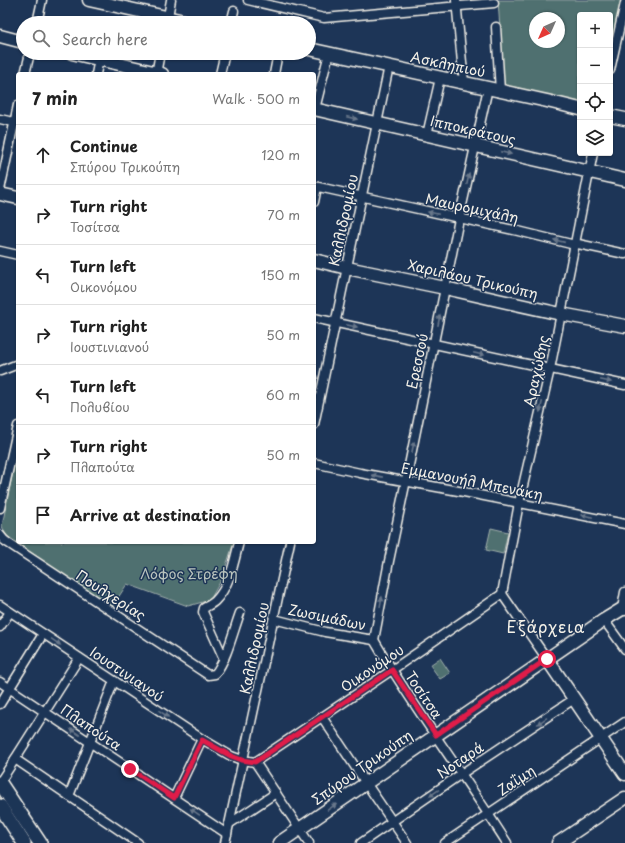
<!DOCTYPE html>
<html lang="en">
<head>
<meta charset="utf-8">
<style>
  body { margin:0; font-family:"Playpen Sans",sans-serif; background:#f6f6f6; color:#222 }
  .controls { position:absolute; right:12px; top:12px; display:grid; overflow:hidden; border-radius:4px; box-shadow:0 1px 3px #0004 }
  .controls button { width:36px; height:36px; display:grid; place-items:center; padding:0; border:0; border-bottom:1px solid #e0e0e0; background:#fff; color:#222; font:20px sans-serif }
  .compass { position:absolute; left:529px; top:12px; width:36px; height:36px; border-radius:50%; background:#fff; box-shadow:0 1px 3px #0004; rotate:225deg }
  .stop { position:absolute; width:12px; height:12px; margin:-9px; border:3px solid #e11d48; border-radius:50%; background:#fff }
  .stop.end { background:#e11d48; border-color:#fff; box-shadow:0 1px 4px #0008 }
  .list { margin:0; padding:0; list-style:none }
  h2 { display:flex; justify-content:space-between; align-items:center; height:52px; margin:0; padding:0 16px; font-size:17px }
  h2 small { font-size:13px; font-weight:400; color:#767676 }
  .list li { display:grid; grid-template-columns:26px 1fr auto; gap:12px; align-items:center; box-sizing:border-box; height:60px; padding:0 16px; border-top:1px solid #e0e0e0 }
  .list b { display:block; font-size:15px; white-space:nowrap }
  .list p { margin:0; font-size:13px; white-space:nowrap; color:#767676 }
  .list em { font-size:13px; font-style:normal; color:#767676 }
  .icon { flex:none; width:22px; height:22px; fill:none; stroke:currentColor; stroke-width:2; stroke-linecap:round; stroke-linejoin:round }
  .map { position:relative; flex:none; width:625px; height:843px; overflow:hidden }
  .search { position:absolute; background:#fff; box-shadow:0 1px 3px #0004; left:16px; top:16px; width:300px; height:44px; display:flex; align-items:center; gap:10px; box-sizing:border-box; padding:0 14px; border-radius:22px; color:#767676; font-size:15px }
  .panel { position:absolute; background:#fff; box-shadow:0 1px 3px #0004; left:16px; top:72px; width:300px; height:472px; border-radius:4px }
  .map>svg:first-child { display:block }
  .green { fill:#4f6f6f; stroke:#a2b0ac; fill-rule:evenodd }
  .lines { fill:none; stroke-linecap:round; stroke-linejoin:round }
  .street-casing { stroke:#f4f1e8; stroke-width:11 }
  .secondary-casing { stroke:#f4f1e8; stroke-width:15 }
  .primary-casing { stroke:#f4f1e8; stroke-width:16 }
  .street { stroke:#1d3557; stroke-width:8 }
  .secondary { stroke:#1d3557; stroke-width:12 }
  .primary { stroke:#1d3557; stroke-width:13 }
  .oneway { fill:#68778a }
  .route { stroke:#e11d48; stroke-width:5 }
  .labels { text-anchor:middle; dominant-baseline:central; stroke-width:3; stroke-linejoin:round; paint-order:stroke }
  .street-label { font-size:14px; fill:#f4f1e8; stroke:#1d3557 }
  .park-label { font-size:14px; fill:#bac4be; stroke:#1d3557 }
  .quarter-label { font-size:16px; letter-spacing:1px; fill:#f4f1e8; stroke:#1d3557 }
</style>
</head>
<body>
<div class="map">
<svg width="625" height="843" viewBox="0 0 625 843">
  <rect width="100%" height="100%" fill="#1d3557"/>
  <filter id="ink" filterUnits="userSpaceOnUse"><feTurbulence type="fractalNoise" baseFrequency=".025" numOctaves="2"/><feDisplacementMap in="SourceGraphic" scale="8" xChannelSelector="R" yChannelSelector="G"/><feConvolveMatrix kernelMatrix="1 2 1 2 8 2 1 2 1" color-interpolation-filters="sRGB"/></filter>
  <g filter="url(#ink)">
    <!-- green -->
    <g class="green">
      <path d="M498,0h124l-12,54v-39h-30v90l-76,-17zM535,18h24v24h-24z"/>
      <polygon points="18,446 18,542 234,542 230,554 221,580 210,600 188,606 127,584 112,607 15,544 5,533 2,526"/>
      <polygon points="491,528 508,532 503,554 486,550"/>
      <polygon points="440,658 450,673 440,679 430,665"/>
    </g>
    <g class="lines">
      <!-- street casing -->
      <g class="street-casing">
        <g id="street">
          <polyline points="248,0 324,18 494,3"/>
          <polyline points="456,0 464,83"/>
          <polyline points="167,22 171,0"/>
          <polyline points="37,23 42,0"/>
          <polyline points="231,23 234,11"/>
          <polyline points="496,27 500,91"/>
          <polyline points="610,70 625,3"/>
          <polyline points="25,74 30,53"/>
          <polyline points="96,74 99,59"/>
          <polyline points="156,74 160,53"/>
          <polyline points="220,74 225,53"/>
          <polyline points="274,74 278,53"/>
          <polyline points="315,109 329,53"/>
          <polyline points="0,119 18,123"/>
          <polyline points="427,135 440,78"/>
          <polyline points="314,186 518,231 575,245 578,244 625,254"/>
          <polyline points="0,190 18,105"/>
          <polyline points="314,202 317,187"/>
          <polyline points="0,251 18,255"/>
          <polyline points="314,318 625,385"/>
          <polyline points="0,371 18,364"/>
          <polyline points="314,425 389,66"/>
          <polyline points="314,463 360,473 464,492 625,524"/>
          <polyline points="0,508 18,426"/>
          <path d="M0,535l4,5 4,3 200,132 7,-1c12,-15 18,-42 25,-61"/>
          <polyline points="502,594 519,503 550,369 593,153"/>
          <polyline points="502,594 547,659"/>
          <polyline points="0,605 202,739 231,756 242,760 255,762"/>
          <polyline points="622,609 625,592"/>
          <polyline points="274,619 325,632 374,640"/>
          <polyline points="604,620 625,649"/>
          <polyline points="0,627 10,612"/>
          <polyline points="374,640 389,561 405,485 459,219 488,88"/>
          <path d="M374,640c41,70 90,135 133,203"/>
          <path d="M224,659l-21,-47 1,-4c3,-2 8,-4 11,-7 15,-15 19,-39 24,-59"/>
          <polyline points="0,682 227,834"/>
          <polyline points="0,704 43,634"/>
          <polyline points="322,717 366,783 407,843"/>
          <polyline points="15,759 138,843"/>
          <polyline points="255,762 392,670 502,594"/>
          <polyline points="255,762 309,843"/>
          <polyline points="0,782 15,759 79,658"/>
          <polyline points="69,796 114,681"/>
          <polyline points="174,798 202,739"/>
          <polyline points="229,824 276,793"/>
          <polyline points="225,843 290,542"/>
          <polyline points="361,843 461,774 574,699"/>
          <polyline points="445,843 625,722"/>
        </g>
      </g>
      <!-- secondary casing -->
      <g class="secondary-casing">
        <g id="secondary">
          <polyline points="89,0 193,23"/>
          <polyline points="0,36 23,42"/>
          <polyline points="309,49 547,101 580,109"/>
          <polyline points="72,53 162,74"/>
          <polyline points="314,109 625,180"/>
          <polyline points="610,116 625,119"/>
          <polyline points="0,194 18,198"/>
          <polyline points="314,260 347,268 445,288 502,301 561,314 625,326"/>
          <polyline points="547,659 625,774"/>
          <polyline points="279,843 604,620 622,609 625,609"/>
          <polyline points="558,843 625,798"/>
        </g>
      </g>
      <!-- primary casing -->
      <g class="primary-casing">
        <g id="primary">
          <polyline points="0,783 40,843"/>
          <polyline points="0,806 24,843"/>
        </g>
      </g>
      <!-- street -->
      <use href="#street" class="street"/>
      <!-- secondary -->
      <use href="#secondary" class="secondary"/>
      <!-- primary -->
      <use href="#primary" class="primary"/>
    </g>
    <!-- one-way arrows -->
    <defs><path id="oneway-solid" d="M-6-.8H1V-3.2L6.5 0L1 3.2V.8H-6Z"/></defs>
    <g class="oneway">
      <use href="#oneway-solid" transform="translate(352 118) rotate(13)"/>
      <use href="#oneway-solid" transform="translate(506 153) rotate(13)"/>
      <use href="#oneway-solid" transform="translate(468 179) rotate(-78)"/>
      <use href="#oneway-solid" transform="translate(433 213) rotate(-168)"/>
      <use href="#oneway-solid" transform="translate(559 241) rotate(-167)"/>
      <use href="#oneway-solid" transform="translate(439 320) rotate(-79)"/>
      <use href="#oneway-solid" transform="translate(352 326) rotate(12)"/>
      <use href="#oneway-solid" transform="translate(479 354) rotate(12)"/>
      <use href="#oneway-solid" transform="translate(606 381) rotate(12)"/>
      <use href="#oneway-solid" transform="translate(541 407) rotate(103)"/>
      <use href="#oneway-solid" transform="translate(413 447) rotate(-78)"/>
      <use href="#oneway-solid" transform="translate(377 476) rotate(-169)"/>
      <use href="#oneway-solid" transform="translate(587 516) rotate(-168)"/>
      <use href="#oneway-solid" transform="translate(381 602) rotate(-80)"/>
      <use href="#oneway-solid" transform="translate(56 642) rotate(34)"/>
      <use href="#oneway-solid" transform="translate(164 714) rotate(34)"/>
      <use href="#oneway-solid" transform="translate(542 721) rotate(146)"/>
      <use href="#oneway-solid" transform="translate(75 732) rotate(-146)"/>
      <use href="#oneway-solid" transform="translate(434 793) rotate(146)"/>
      <use href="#oneway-solid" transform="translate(332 807) rotate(-34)"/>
      <use href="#oneway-solid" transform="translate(195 812) rotate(-146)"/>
    </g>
  </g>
  <g class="lines" filter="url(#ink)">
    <!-- route -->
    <polyline class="route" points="130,769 174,798 202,740 231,756 242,760 255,762 392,670 436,735 547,659"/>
  </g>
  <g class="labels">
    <!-- street labels -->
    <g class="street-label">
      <text transform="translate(448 64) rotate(12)">Ασκληπιού</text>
      <text transform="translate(473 130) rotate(13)">Ιπποκράτους</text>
      <text transform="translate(472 208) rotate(12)">Μαυρομιχάλη</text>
      <text transform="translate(343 220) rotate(-78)">Καλλιδρομίου</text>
      <text transform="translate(473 279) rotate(13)">Χαριλάου Τρικούπη</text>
      <text transform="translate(417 361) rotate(-78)">Ερεσσού</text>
      <text transform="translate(536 371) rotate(-78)">Αραχώβης</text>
      <text transform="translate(472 481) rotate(11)">Εμμανουήλ Μπενάκη</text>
      <text transform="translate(111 595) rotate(33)">Πουλχερίας</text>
      <text transform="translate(327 617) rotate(12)">Ζωσιμάδων</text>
      <text transform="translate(254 648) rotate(-78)">Καλλιδρομίου</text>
      <text transform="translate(372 668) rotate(-34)">Οικονόμου</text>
      <text transform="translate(127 674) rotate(34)">Ιουστινιανού</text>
      <text transform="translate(424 695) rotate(56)">Τοσίτσα</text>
      <text transform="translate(91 727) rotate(34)">Πλαπούτα</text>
      <text transform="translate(460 760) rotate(-34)">Νοταρά</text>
      <text transform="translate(362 767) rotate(-35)">Σπύρου Τρικούπη</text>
      <text transform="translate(516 780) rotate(-34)">Ζαΐμη</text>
    </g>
    <!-- park labels -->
    <g class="park-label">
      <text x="189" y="573">Λόφος Στρέφη</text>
    </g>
    <!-- quarter labels -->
    <g class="quarter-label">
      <text x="546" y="626">Εξάρχεια</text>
    </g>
  </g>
</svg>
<div class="controls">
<button>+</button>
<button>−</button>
<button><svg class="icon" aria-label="locate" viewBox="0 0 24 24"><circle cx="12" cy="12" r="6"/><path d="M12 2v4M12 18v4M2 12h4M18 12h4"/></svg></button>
<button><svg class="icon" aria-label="layers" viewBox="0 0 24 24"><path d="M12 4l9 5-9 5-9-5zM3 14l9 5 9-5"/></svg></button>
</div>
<svg class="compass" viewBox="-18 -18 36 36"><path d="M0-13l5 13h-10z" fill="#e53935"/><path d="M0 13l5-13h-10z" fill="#767676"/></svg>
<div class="stop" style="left:547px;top:659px"></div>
<div class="stop end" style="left:130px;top:769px"></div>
<div class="search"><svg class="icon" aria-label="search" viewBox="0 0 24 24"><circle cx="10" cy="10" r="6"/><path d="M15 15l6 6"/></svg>Search here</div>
<section class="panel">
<h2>7 min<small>Walk · 500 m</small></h2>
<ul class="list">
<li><svg class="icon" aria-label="ahead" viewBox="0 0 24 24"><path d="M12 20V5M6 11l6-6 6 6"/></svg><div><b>Continue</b><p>Σπύρου Τρικούπη</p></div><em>120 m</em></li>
<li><svg class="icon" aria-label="right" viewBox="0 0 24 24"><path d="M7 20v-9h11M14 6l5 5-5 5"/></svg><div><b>Turn right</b><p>Τοσίτσα</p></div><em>70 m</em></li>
<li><svg class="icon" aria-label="left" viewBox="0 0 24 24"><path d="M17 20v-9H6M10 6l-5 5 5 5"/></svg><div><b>Turn left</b><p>Οικονόμου</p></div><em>150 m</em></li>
<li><svg class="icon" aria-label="right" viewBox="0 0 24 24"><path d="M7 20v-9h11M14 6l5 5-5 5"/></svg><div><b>Turn right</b><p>Ιουστινιανού</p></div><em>50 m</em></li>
<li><svg class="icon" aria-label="left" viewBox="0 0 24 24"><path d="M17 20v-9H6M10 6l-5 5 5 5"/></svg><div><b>Turn left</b><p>Πολυβίου</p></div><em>60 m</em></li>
<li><svg class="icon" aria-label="right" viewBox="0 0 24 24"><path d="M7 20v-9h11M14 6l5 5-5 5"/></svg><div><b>Turn right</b><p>Πλαπούτα</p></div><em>50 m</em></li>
<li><svg class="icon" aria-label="arrive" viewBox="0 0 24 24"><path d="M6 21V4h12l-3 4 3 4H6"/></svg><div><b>Arrive at destination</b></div></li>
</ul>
</section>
</div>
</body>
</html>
